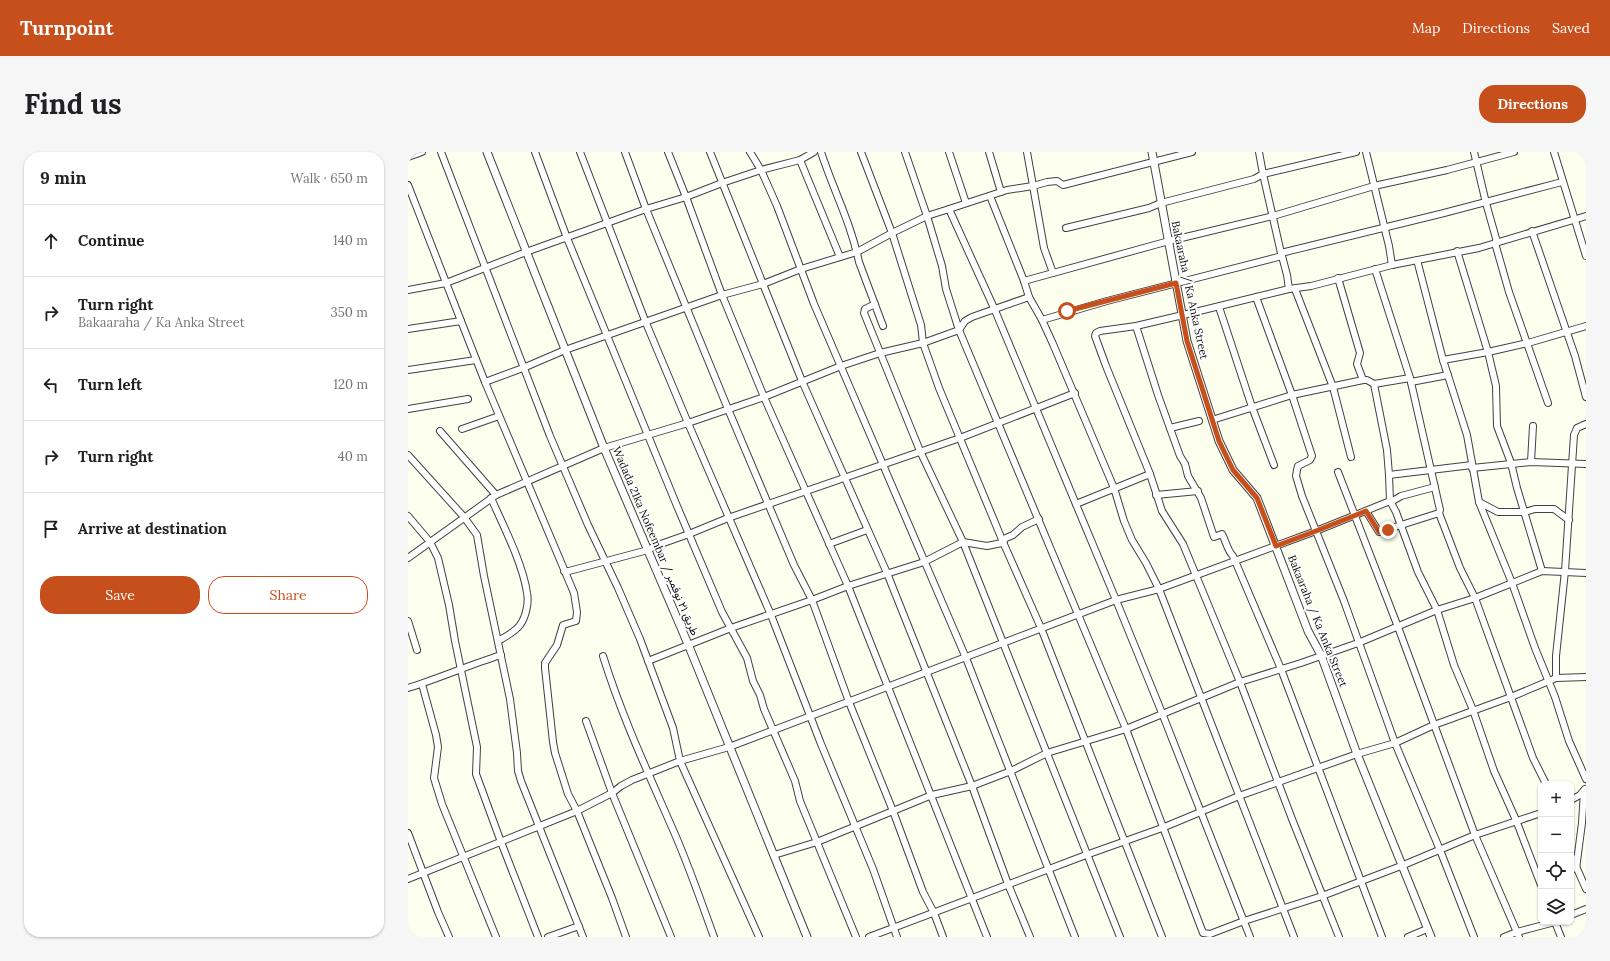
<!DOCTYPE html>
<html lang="en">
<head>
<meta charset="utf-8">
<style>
  body { margin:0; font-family:Lora,Vazirmatn,serif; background:#f6f6f6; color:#202124 }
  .controls { position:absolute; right:12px; bottom:12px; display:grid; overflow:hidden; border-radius:8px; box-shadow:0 1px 3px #0004 }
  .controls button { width:36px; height:36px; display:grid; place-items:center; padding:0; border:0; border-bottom:1px solid #e0e0e0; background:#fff; color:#202124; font:20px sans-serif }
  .stop { position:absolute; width:12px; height:12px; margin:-9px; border:3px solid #c74f1c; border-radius:50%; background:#fff }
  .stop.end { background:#c74f1c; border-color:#fff; box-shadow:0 1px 4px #0008 }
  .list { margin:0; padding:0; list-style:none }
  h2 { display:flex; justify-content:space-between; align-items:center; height:52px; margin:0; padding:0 16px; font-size:17px }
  h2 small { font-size:13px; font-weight:400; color:#757577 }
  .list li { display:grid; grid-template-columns:26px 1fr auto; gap:12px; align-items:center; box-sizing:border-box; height:72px; padding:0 16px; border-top:1px solid #e0e0e0 }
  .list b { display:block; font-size:15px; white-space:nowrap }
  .list p { margin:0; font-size:13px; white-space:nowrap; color:#757577 }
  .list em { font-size:13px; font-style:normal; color:#757577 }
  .actions { display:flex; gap:8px; padding:12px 16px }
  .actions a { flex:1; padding:9px 0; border:1px solid #c74f1c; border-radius:16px; text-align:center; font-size:14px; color:#c74f1c }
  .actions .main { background:#c74f1c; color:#fff }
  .icon { flex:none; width:22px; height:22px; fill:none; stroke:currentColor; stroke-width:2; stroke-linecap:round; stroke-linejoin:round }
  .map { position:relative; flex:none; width:1178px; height:785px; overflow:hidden; border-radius:16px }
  header { display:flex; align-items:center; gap:24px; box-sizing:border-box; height:56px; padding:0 20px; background:#c74f1c; color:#fff }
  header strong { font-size:19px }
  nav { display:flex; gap:22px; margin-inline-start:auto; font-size:14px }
  .intro { display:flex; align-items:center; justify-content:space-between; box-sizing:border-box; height:96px; padding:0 24px }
  h1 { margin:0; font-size:28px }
  .button { padding:10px 18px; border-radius:16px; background:#c74f1c; color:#fff; font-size:14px; font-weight:700 }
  main { display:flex; gap:24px; padding:0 24px }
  aside { flex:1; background:#fff; border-radius:16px; box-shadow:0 1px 3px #0004 }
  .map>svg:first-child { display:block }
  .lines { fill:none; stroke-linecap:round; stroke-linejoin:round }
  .minor-casing { stroke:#414141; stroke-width:8 }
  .tertiary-casing { stroke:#414141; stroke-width:9 }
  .minor { stroke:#fff; stroke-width:6 }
  .tertiary { stroke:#fff; stroke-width:7 }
  .route { stroke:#c74f1c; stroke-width:5 }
  .labels { text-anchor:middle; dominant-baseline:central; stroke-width:4; stroke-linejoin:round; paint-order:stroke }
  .street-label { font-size:11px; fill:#0e0e0e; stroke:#fff }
</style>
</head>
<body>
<header>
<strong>Turnpoint</strong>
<nav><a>Map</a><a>Directions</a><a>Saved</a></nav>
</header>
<div class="intro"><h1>Find us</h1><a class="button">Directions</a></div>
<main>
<aside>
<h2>9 min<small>Walk · 650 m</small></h2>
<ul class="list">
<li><svg class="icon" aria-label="ahead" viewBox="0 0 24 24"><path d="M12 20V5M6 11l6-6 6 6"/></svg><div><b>Continue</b></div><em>140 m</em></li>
<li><svg class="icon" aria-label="right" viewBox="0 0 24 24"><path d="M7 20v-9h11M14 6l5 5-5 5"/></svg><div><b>Turn right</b><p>Bakaaraha / Ka Anka Street</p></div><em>350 m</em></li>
<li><svg class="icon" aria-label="left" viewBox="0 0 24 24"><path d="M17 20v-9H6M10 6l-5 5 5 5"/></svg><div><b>Turn left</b></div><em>120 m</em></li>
<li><svg class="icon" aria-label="right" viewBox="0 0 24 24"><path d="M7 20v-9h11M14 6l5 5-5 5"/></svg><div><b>Turn right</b></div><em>40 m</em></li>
<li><svg class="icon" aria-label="arrive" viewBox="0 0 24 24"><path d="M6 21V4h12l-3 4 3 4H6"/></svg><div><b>Arrive at destination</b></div></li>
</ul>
<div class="actions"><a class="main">Save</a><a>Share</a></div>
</aside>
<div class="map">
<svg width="1178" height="785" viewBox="0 0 1178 785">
  <rect width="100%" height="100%" fill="#fcffee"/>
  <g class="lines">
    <!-- minor casing -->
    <g class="minor-casing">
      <g id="minor">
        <polyline points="33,0 142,284 180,373 210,436 232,487 265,576 272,609 321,595 708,448 751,437 908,379 982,349 981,323 1064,313"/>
        <polyline points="127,0 159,86 269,354 314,460 339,506 345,529 352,543 356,557 387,629 392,649 448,785"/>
        <polyline points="172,0 238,171 280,271 356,245 433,214 472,201 515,191 531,236 595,390 633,476 754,785"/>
        <polyline points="217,0 238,57 320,257 386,413 404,448 441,550 485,659 515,740 526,761 535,785"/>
        <polyline points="260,0 278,45 314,143 356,245 440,434 579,785"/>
        <polyline points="302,0 394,229 479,421 564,634 600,732 622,785"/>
        <polyline points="342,0 353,18 369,54 406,152 558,506 667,785"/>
        <path d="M413,0c12,37 30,71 38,110l24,64"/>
        <polyline points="453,0 484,81 513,173 515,191 551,178 718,577 795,781 802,782 836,769 914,744 993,714 1067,683 1133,661"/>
        <polyline points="497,0 519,64 534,114 538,137 551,178"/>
        <polyline points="541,0 558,51"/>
        <polyline points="581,0 593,40"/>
        <polyline points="619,0 636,96 645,121"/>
        <polyline points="851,0 855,22 873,101"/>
        <polyline points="958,0 981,94 984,113"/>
        <polyline points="1066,0 1078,51 1089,90"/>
        <polyline points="1146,0 1178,104"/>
        <polyline points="0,5 14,0"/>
        <polyline points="392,8 432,105"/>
        <polyline points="0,33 53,169"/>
        <polyline points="582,44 616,129 621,145 634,168 645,192 706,336 716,369 724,388 738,411 751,437 886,785"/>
        <polyline points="541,57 599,38 625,34 639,30 649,29 655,33 784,0"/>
        <polyline points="658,76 741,56 753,51 846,27 855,22 948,0"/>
        <polyline points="1124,79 1167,204 1178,245"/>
        <polyline points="1087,91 1101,140 1140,251"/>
        <polyline points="1049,99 1080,200 1120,191 1178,174"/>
        <polyline points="874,104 879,123 881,137"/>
        <polyline points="1009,108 1035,208 1059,283 1071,350 1104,431 1127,496 1147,545 1161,589 1178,627"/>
        <polyline points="967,117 1002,226 1032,358 1031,361 1052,416 1067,446 1125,606 1138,632"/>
        <polyline points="930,126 952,201 949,212 955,228"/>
        <polyline points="616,129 761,89 865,64 966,34 1039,18 1106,0"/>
        <polyline points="887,137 925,235 943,305"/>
        <polyline points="0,138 38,131 118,100 238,57 278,45 314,31 353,18 392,8 406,0"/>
        <polyline points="848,145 884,243 904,304 902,308 890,314 889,318 888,324 894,344 936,449 987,591 1032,698 1066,785"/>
        <polyline points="467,152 457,157 456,161 512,299 555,390 712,785"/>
        <polyline points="811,155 844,255 866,313"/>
        <polyline points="634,168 699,149 874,104 873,101 1036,61 1154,30"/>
        <path d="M728,174l22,69 22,61 5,8 3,12 13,22 13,39 8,-3c4,7 5,16 11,22l48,113 101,268"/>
        <polyline points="0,177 53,169 77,230 115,216 157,198 314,143 355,132 393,117 449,100 484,81 519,64 541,57 586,156 708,448 754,561 842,785"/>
        <polyline points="551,178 557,169 564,165 621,145"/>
        <polyline points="1035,208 1080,200 1088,234 1089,274 1103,311 1109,336 1134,419"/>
        <polyline points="0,218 68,208"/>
        <polyline points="77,230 166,441 169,460 168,469 155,473 149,493 137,511 137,516 145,590 147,601 160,642 169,659 204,746 218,785"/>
        <polyline points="1003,230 1040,223"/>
        <polyline points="966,232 979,298 981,323"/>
        <polyline points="0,257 60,247"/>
        <polyline points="804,268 884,243 955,228 959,228 966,232 1002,226"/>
        <polyline points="762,276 791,269"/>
        <polyline points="54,277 91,264"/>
        <polyline points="32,279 88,343"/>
        <polyline points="0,303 56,365 69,383 76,424 102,547 109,601 110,619 113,629 175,785"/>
        <polyline points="1123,310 1125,274"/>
        <polyline points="1064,316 1123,310 1178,312"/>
        <polyline points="930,320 990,475 1067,683 1111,785"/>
        <polyline points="748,343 790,339"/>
        <path d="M83,346c12,27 32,66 36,95 2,9 -1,24 -7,32 -5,7 -15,12 -22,16"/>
        <polyline points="982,349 988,360 1010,420 1029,458 1046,513 1065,558 1086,619 1108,668 1133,733"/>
        <polyline points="983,350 993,344 1027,335"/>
        <polyline points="1071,350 1090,360 1117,360 1127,357 1146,357 1161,368"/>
        <polyline points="668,352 742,322"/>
        <polyline points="958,359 971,380 1031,361"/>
        <polyline points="0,364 22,390 30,406 41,453 47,489 69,595 68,622 93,690 130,785"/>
        <polyline points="421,392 459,378"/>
        <polyline points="0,406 88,343 196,296 280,271 363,463 413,592 465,717 489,785"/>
        <polyline points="156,419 161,419 240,398 247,394 281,382 320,366 552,286 667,241"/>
        <polyline points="0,469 9,498"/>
        <path d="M195,504c18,58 43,112 67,167 17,37 30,76 44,114"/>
        <polyline points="240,509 323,476 404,448 440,434 516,410 555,390 579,394 594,391 598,386 605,383 614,375 631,367"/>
        <polyline points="1148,526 1148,504 1157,419 1166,283 1169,276 1178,272"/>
        <polyline points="14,532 28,583 30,595 26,626 34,652 88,785"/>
        <path d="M0,536c32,-10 61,-23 93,-33"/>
        <polyline points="178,569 204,641 263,785"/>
        <polyline points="1163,648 1172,643 1177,637"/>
        <polyline points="0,681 30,760 41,785"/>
        <polyline points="366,703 409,690 524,643 564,634 603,619 639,601 718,577 832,530 893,511 950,491 1029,458 1067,446 1134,419 1178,421"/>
        <polyline points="1163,703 1178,737"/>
        <polyline points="1168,717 1174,671 1176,639"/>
        <polyline points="0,727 169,659 204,641 213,634 224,628 272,609 351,785"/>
        <polyline points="1163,763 1178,757"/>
        <polyline points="1147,770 1153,785"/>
        <polyline points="140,785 171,774"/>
        <polyline points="461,785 678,703 754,676 831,644 949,602 987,591 1026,573 1103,545 1148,526 1178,525"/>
        <polyline points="931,785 884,667 832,530 775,392 754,359 742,322 698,214 687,184 688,181 692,179 728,174 775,163 881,137 903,134 984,113 1071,96 1178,64"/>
        <polyline points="1000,785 1019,777"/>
        <polyline points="1096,785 1109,780 1147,770"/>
      </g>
    </g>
    <!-- tertiary casing -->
    <g class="tertiary-casing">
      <g id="tertiary">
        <polyline points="79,0 196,296 280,492 399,785"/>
        <polyline points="744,0 779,189 811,289 825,318 849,346 900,479 913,503 949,602 1023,785"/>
      </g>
    </g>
    <!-- minor -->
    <use href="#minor" class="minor"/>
    <!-- tertiary -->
    <use href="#tertiary" class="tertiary"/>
  </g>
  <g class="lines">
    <!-- route -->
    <polyline class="route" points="659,159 768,131 779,189 811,289 825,318 849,346 868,394 908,379 958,359 971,380 980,378"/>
  </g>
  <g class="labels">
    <!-- street labels -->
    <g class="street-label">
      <text transform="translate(782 138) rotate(78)">Bakaaraha / Ka Anka Street</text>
      <text transform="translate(248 389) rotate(67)">Wadada 21ka Nofeembar / طريق ٢١ نوفمبر</text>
      <text transform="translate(910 469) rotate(68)">Bakaaraha / Ka Anka Street</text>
    </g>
  </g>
</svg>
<div class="controls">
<button>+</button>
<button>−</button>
<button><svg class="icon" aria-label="locate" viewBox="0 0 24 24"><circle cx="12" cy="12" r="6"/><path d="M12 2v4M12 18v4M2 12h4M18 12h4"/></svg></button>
<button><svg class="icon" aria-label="layers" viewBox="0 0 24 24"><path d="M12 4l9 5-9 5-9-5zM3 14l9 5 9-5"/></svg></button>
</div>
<div class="stop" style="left:659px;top:159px"></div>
<div class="stop end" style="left:980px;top:378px"></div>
</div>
</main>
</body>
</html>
